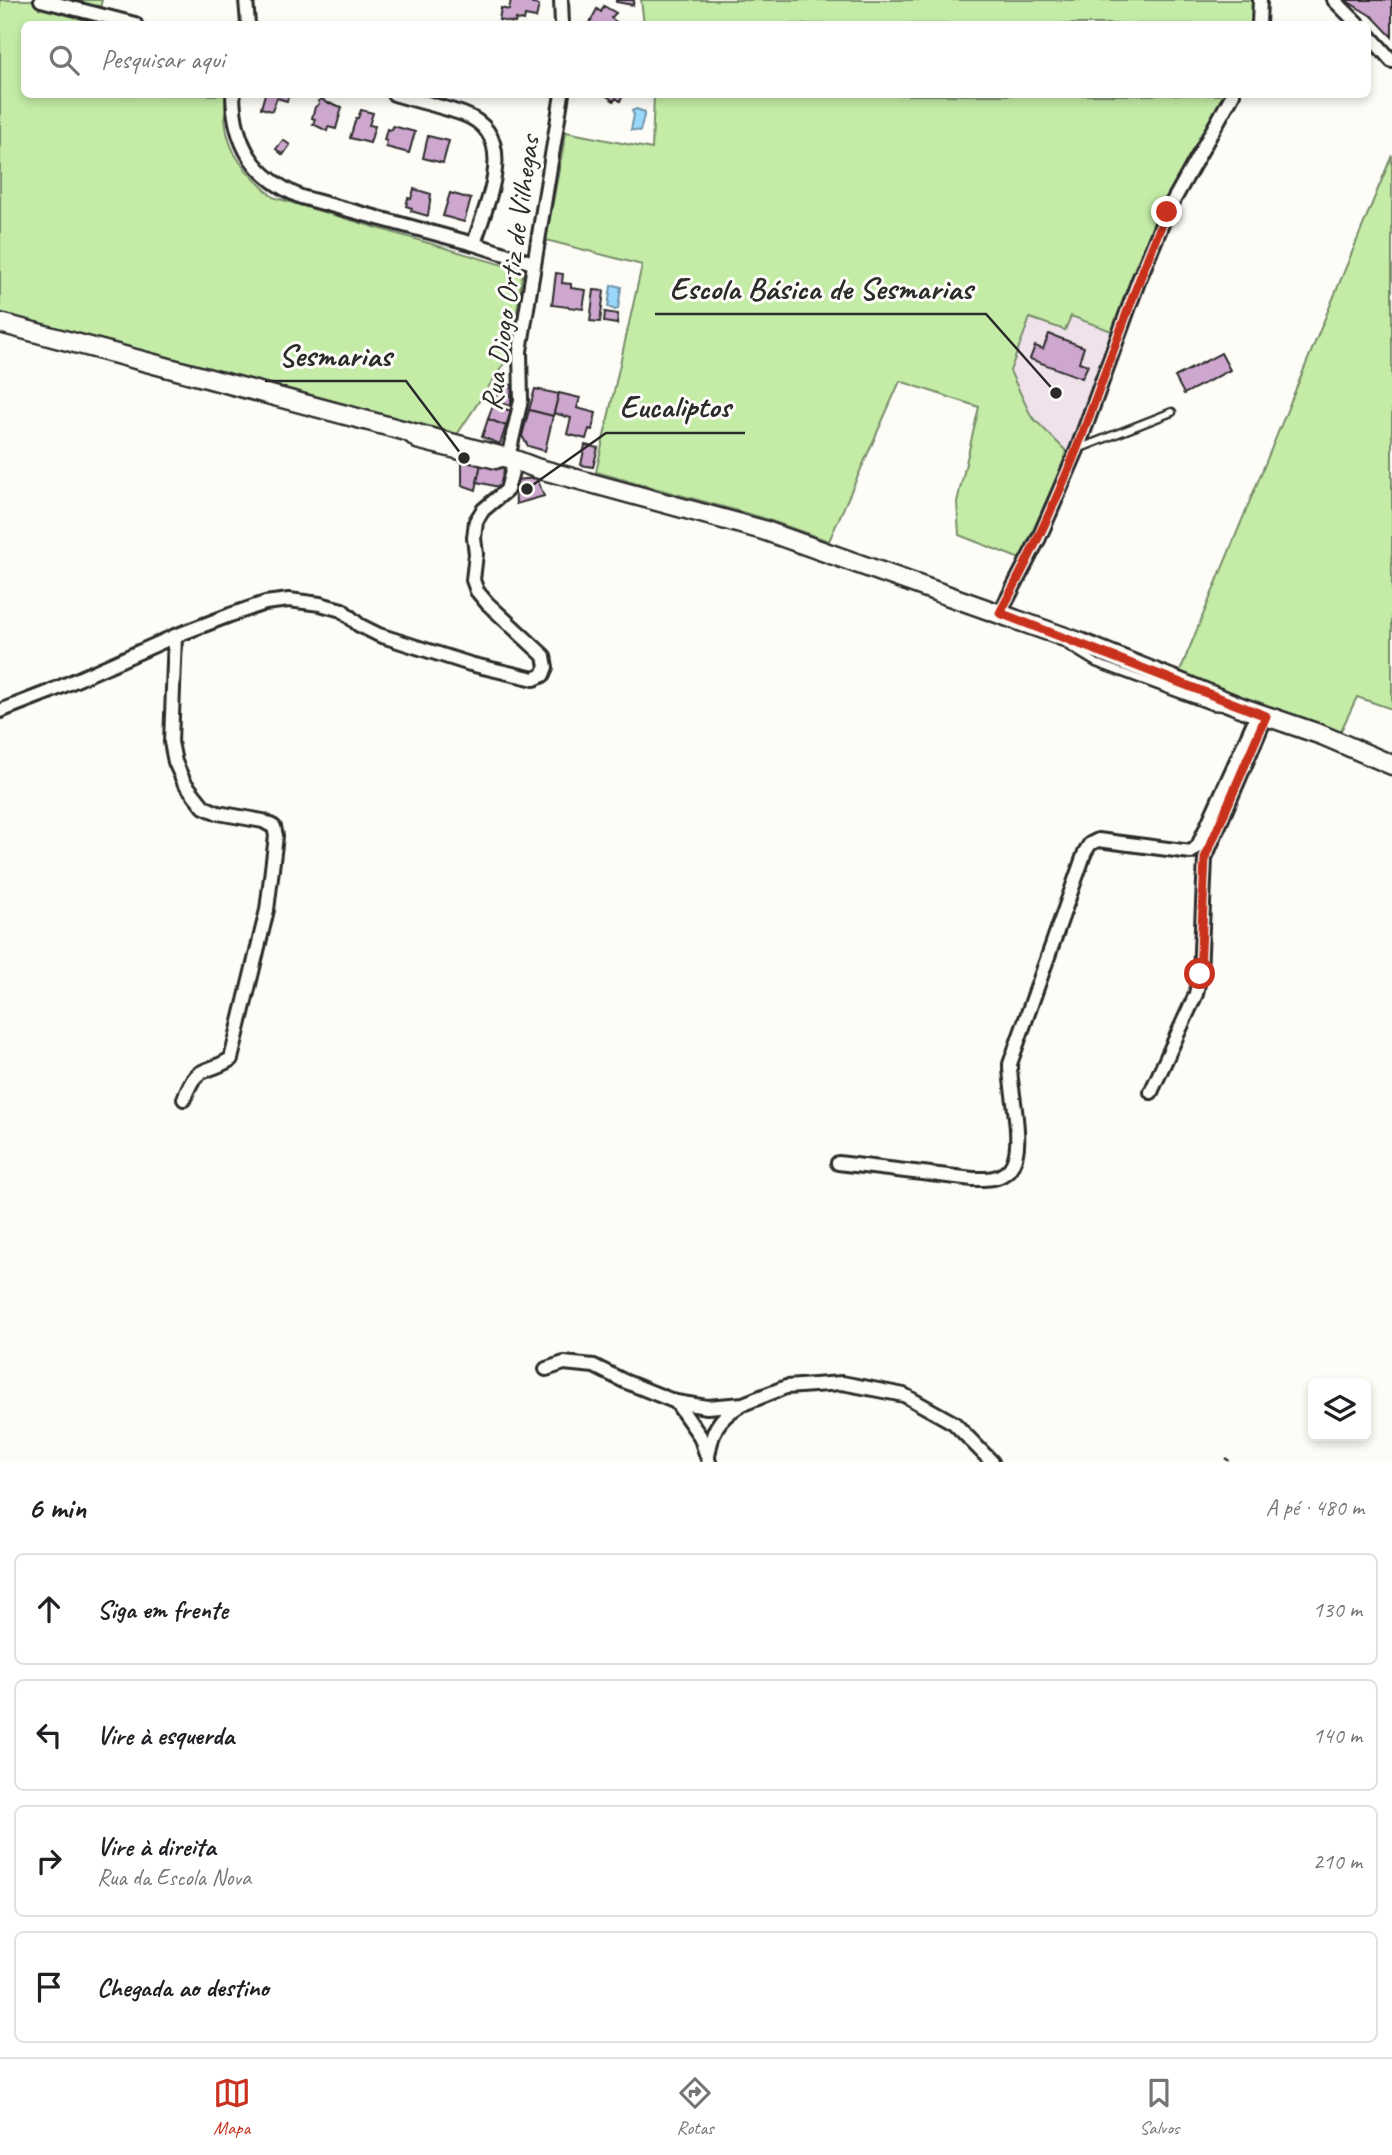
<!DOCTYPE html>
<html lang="pt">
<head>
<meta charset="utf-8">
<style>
  body { margin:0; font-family:Caveat,sans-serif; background:#f2f2f2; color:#202124 }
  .controls { position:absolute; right:21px; bottom:21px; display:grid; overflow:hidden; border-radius:10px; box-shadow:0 4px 10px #0003 }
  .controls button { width:63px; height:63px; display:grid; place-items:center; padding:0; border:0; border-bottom:2px solid #e0e0e0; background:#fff; color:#202124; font:35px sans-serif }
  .stop { position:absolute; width:21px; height:21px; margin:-16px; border:5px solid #c8321e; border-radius:50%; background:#fff }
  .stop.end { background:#c8321e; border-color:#fff; box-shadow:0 2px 7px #0008 }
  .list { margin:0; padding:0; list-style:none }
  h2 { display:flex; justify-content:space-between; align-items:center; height:91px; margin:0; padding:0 28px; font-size:30px }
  h2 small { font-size:23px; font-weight:400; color:#757577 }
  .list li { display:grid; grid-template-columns:46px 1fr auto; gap:21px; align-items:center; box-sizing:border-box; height:112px; margin:0 14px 14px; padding:0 14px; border:2px solid #e0e0e0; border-radius:10px }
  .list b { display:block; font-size:26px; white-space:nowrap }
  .list p { margin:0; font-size:23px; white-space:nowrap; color:#757577 }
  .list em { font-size:23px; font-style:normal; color:#757577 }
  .icon { flex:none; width:38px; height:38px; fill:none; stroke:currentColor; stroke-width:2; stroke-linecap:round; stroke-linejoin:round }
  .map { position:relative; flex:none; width:1392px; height:1462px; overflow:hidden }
  .search { position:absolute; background:#fff; box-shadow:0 4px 10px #0003; left:21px; right:21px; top:21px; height:77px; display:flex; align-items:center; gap:18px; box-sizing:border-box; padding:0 24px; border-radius:10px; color:#757577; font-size:26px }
  .sheet { height:595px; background:#fff }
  nav { display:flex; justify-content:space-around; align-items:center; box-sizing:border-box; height:98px; border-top:2px solid #e0e0e0; background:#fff; font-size:19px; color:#757577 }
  nav a { display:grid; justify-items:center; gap:4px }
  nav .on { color:#c8321e }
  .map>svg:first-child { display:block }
  .built { fill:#efe2eb }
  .green { fill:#c4eca7; stroke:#788c69; stroke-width:2 }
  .water { fill:#9ad8fb; stroke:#6e93a8; stroke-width:2 }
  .building { fill:#cea7cf; stroke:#2b2b2b; stroke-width:2 }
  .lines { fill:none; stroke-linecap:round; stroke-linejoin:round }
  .lane-casing { stroke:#2b2b2b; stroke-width:11 }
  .street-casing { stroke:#2b2b2b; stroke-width:18 }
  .secondary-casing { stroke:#2b2b2b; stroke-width:23 }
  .path { stroke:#2b2b2b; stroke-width:2.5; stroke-dasharray:5 5; stroke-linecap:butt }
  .lane { stroke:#fdfcf7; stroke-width:6 }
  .street { stroke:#fdfcf7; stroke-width:12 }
  .secondary { stroke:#fdfcf7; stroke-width:18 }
  .route { stroke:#c8321e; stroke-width:9 }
  .labels { text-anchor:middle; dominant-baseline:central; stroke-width:6; stroke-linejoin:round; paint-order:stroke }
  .street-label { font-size:30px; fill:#2b2b2b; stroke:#fdfcf7 }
  .leader { fill:none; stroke:#2b2b2b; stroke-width:2.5 }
  .callout-dot { fill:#2b2b2b; stroke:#fdfcf7; stroke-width:2.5 }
  .callout-label { font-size:32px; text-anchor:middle; font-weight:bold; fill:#2b2b2b; stroke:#fdfcf7; stroke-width:6; stroke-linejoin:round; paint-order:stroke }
</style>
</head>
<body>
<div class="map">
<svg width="1392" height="1462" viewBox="0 0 1392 1462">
  <rect width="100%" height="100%" fill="#fdfcf7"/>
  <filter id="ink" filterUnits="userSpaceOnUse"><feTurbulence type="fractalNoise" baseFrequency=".0143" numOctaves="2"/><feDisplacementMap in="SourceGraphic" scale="14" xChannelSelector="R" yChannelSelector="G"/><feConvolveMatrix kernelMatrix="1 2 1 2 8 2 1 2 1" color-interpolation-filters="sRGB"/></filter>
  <g filter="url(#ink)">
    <!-- built -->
    <polygon class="built" points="1071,316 1117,333 1068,453 1031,416 1010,370 1030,318"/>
    <!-- green -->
    <g class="green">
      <path d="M0,0h102l-5,19 21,5h-94v70l202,1c-6,49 12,70 47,102l250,74 -12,82 -55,83 -456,-117z"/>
      <polygon points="641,0 1253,0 1253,24 644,24"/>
      <polygon points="654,95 1226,95 1144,246 1117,333 1071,316 1065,330 1030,318 1010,371 1031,416 1068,453 1020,559 959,535 957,502 979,407 900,381 829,541 760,517 596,472 642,265 546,240 566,132 652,149"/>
      <polygon points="1392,155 1392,709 1357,697 1338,737 1180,671"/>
    </g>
    <!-- water -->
    <g class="water">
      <polygon points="636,109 645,112 640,131 631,130 634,115 632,111"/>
      <polygon points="614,285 621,287 618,309 615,310 608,307 611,286"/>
    </g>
    <!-- building -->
    <g class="building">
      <polygon points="511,0 532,0 532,4 539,5 536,18 525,16 524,21 516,19 515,23 499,20 501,8 509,10"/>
      <polygon points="616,0 634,0 633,5 616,2"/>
      <polygon points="1345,0 1392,0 1392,37 1373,17"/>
      <polygon points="604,6 616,13 611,18 619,24 589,24 597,9 601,12"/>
      <polygon points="265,94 289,94 287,101 277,98 272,111 261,108"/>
      <polygon points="604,94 624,94 620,101 616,98 614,101"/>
      <polygon points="323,99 325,102 342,107 336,129 328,127 327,131 313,124 315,119 312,118 315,107 319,104 318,101"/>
      <polygon points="361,110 373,113 369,125 375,126 370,143 350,138 356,118 358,118"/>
      <polygon points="393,126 415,132 409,153 386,147 387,141 384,140 387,129 392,130"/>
      <polygon points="428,136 449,141 443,163 423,158"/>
      <polygon points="283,140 290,145 283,155 276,149"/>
      <polygon points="414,189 431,194 428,216 411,211 412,208 406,206 408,198 411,199"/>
      <polygon points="450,193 471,199 464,222 443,216"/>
      <polygon points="556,273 563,274 562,283 571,284 571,288 586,290 583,309 552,305"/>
      <polygon points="594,290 604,291 600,322 590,321"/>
      <polygon points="605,312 618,314 617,324 604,322"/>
      <polygon points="1049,334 1084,347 1079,362 1088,365 1082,378 1030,359 1035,346 1043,349"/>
      <polygon points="1221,353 1230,370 1184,394 1175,377"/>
      <polygon points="496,382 512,385 511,396 496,392"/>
      <polygon points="535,389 559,394 553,416 529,410"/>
      <polygon points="496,392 511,396 511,406 495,401"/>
      <polygon points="559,393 580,398 577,408 596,413 592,430 589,429 586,439 567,434 571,418 554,413"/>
      <polygon points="493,405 511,411 506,426 488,419"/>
      <polygon points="529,410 553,416 545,451 528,446 522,436"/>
      <polygon points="488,419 506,426 500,444 482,437"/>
      <polygon points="585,445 598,448 593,467 581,465"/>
      <polygon points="462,460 481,464 476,490 462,485"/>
      <polygon points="481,464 507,469 503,488 477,482"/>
      <polygon points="537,478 544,496 516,504 515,480"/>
    </g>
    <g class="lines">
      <!-- lane casing -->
      <g class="lane-casing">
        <g id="lane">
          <polyline points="406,437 416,445 496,465 505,462"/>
          <polyline points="1078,449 1172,412"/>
          <polyline points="1068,646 1096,663 1212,706 1223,707"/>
        </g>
      </g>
      <!-- street casing -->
      <g class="street-casing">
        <g id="street">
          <polyline points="41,0 135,24"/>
          <polyline points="246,0 248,24"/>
          <polyline points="561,0 562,24"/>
          <polyline points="1334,0 1358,24"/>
          <polyline points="1259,24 1260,0"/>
          <polyline points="1368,34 1392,61"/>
          <path d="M233,94c1,51 21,83 68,103l173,47 59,19"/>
          <path d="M394,94c23,7 47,12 69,20 58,21 23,89 11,130"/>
          <polyline points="508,458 521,400 520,351 562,94"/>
          <polyline points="1000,613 1039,538 1077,450 1138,282 1167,212 1233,94"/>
          <path d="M175,636l-4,106 4,20 9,20 20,25 14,6 45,8 11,6 2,9 -9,74 -36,149c-28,17 -34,4 -47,40"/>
          <polyline points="0,711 49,692 175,636 230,615 265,603 289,600 320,604 342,610 359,625 379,635 470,664 534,679 543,675 546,667 544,656 487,603 477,591 473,580 476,554 474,538 476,521 483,510 507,490 515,460"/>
          <polyline points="1151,1092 1196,994 1200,974 1205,858 1266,716"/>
          <path d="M838,1163l135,16c11,0 23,1 32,-6 25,-17 4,-82 5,-109l75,-212 5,-8 8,-4 93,12 7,-6 60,-133"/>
          <polyline points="546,1369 564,1363 594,1366 624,1381 676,1402 707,1407 743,1404 786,1387 842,1383 904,1395 954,1423 992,1462"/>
          <polyline points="676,1402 700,1436 709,1462"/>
          <path d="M708,1456c4,-24 9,-37 31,-50"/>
        </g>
      </g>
      <!-- secondary casing -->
      <g class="secondary-casing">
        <polyline id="secondary" points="0,323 515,460 536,468 763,530 1079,642 1243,708 1322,735 1392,765"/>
      </g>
      <!-- path -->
      <polyline class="path" points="1225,1458 1231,1462"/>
      <!-- lane -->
      <use href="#lane" class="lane"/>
      <!-- street -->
      <use href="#street" class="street"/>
      <!-- secondary -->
      <use href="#secondary" class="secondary"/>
    </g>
  </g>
  <g class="lines" filter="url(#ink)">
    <!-- route -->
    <path class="route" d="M1167,212c-34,77 -59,157 -90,236 -22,57 -48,111 -77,165l266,103 -61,142 -5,116"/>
  </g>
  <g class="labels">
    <!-- street labels -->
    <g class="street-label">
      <text transform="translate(510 273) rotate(-82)">Rua Diogo Ortiz de Vilhegas</text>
    </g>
  </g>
  <!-- callouts -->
  <path class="leader" d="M1056 393L986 314H655M464 458L406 381H265M527 489L606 433H745"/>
  <g class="callout-dot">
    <circle cx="1056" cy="393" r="7"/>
    <circle cx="464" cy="458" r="7"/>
    <circle cx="527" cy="489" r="7"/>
  </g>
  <g class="callout-label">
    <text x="821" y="299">Escola Básica de Sesmarias</text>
    <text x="335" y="366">Sesmarias</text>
    <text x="675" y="417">Eucaliptos</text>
  </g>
</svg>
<div class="controls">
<button><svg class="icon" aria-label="layers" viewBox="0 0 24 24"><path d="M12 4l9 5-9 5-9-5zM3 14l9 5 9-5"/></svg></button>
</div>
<div class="stop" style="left:1200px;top:974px"></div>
<div class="stop end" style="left:1167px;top:212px"></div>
<div class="search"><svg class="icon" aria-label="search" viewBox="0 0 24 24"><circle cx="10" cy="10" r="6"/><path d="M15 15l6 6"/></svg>Pesquisar aqui</div>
</div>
<section class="sheet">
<h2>6 min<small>A pé · 480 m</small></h2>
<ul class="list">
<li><svg class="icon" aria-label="ahead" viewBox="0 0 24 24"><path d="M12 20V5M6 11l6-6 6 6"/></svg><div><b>Siga em frente</b></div><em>130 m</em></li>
<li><svg class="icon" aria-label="left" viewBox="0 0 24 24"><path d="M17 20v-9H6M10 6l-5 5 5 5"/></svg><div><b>Vire à esquerda</b></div><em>140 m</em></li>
<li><svg class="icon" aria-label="right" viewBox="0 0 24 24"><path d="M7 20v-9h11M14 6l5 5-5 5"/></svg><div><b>Vire à direita</b><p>Rua da Escola Nova</p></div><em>210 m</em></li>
<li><svg class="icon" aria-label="arrive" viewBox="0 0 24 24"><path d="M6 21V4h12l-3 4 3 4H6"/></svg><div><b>Chegada ao destino</b></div></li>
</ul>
</section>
<nav>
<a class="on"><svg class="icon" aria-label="map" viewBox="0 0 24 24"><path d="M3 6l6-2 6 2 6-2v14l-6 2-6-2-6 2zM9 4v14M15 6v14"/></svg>Mapa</a>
<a><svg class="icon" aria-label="directions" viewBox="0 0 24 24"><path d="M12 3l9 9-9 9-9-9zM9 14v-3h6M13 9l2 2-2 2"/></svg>Rotas</a>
<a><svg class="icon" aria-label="saved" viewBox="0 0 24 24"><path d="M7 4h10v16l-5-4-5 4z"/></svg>Salvos</a>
</nav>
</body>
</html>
